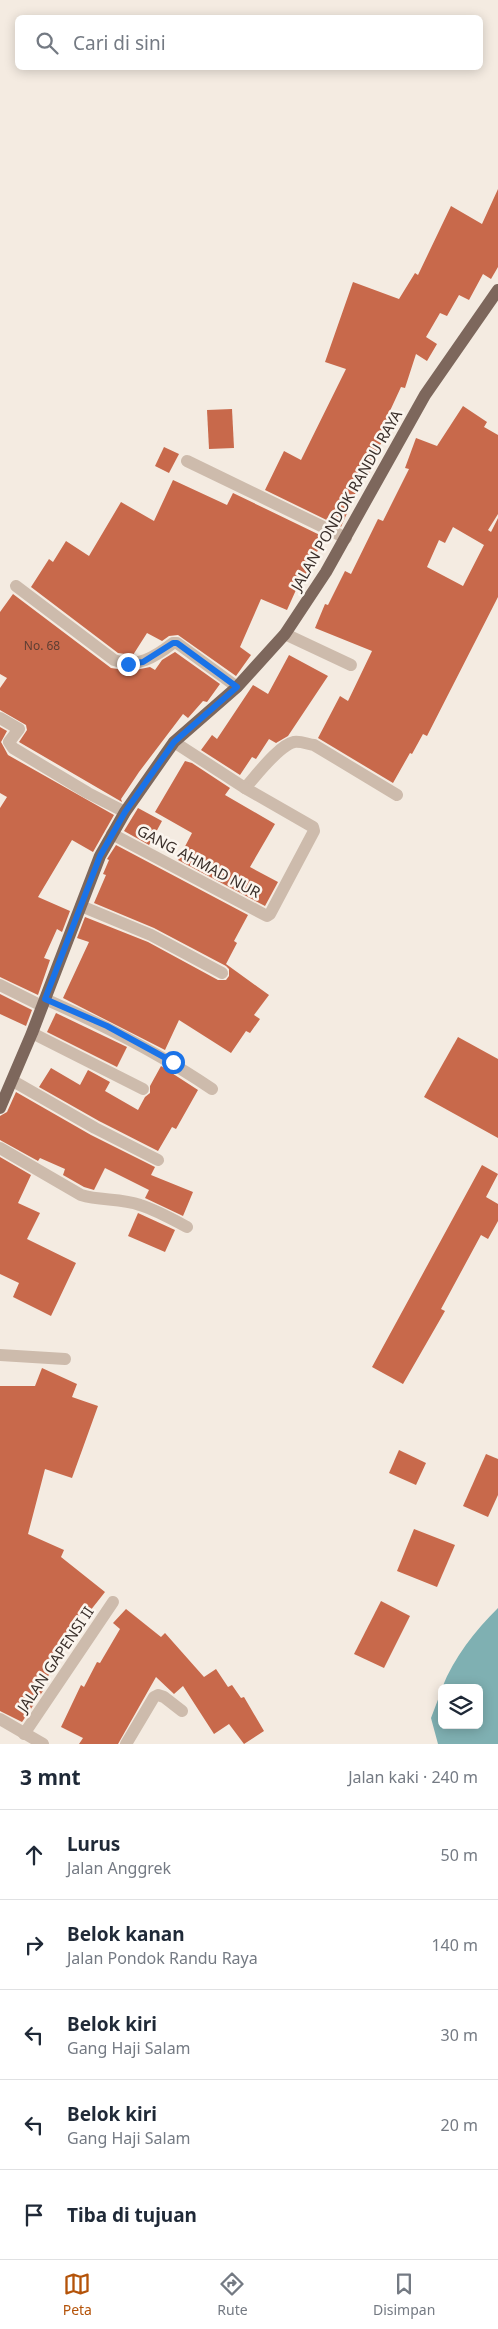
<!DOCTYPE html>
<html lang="id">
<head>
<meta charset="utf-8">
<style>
  body { margin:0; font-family:"Noto Sans",sans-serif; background:#f6f6f7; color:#1f2937 }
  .controls { position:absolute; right:15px; bottom:15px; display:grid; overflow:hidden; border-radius:8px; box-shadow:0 2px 12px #0003 }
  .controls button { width:45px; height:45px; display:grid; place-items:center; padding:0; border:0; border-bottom:1px solid #e0e1e3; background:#fff; color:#1f2937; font:25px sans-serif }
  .stop { position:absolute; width:15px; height:15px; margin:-11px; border:4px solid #1a73e8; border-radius:50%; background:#fff }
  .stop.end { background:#1a73e8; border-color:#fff; box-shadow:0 1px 5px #0008 }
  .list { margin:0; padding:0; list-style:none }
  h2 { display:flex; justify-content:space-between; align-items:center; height:65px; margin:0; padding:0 20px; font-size:21px }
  h2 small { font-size:16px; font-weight:400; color:#747a83 }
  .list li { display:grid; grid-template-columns:32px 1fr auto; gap:15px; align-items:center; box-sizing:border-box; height:90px; padding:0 20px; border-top:1px solid #e0e1e3 }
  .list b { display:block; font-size:19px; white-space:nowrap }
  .list p { margin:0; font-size:16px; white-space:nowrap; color:#747a83 }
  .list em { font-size:16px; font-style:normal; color:#747a83 }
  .icon { flex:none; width:28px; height:28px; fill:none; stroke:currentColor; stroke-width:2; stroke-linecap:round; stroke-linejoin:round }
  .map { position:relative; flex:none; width:498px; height:1744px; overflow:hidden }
  .search { position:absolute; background:#fff; box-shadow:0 2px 12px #0003; left:15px; right:15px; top:15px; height:55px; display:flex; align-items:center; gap:12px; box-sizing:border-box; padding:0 18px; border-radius:8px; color:#747a83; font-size:19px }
  .sheet { height:515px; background:#fff }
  nav { display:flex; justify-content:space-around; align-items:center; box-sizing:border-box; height:70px; border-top:1px solid #e0e1e3; background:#fff; font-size:14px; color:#747a83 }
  nav a { display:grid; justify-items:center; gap:2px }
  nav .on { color:#b45309 }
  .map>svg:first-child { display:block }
  .water { fill:#7fb0b2 }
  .building { fill:#c8694b; fill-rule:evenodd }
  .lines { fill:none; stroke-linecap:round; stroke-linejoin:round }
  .minor { stroke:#cdbbac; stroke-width:12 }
  .major { stroke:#7d675c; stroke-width:12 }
  .route { stroke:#1a73e8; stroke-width:6 }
  .labels { text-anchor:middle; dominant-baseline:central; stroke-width:5; stroke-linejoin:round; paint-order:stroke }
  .number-label { font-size:12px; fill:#5e3e33 }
  .street-label { font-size:15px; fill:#3b302b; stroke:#fbf5ee }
</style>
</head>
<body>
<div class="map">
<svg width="498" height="1744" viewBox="0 0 498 1744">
  <rect width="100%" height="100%" fill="#f4ebe1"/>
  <!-- water -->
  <path class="water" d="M498,1608v136h-60l-7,-26 11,-29v36h37v-37h-37c12,-31 33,-57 56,-80z"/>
  <!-- building -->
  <g class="building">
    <polygon points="498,189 498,267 491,279 483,274 469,300 459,295 447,316 440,313 426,337 437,344 427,361 416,354 405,388 401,387 389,413 395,416 377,451 379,452 368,476 364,474 341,527 265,490 284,451 301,460 346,369 325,362 353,282 399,299 415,273 418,275 451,206 482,224"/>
    <path d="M463,406l24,16 -3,5 14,8v79l-10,16 3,2 7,-14v79l-71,139 -4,-2 -11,20 -2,-1 -17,30 -75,-45 22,-42 8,5 24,-50 -57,-23 10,-24 3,1 17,-34 6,3 27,-55 5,2 26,-52 -4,-1 11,-30 21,8zM453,527l31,18 -21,41 -36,-19 12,-27 6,3z"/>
    <polygon points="232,409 234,448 209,449 207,410"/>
    <polygon points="164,447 179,454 169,473 155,466"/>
    <polygon points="173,480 227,505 233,493 324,537 303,582 300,581 287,610 261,599 240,647 251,655 236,676 178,635 169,636 162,641 147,633 133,655 118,653 31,587 49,559 53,562 66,541 89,556 121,502 154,521"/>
    <polygon points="13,594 111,668 131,671 150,667 155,670 162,660 175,652 220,684 207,702 203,701 188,718 183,714 139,772 121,799 122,802 19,742 27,730 26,725 0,710 0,688 7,678 0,674 0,612"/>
    <polygon points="289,655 328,676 288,736 276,743 269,739 256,759 252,757 240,775 201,750 212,735 217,739 253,685 268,694"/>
    <polygon points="0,727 7,731 1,742 8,755 114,815 93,852 72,840 38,897 70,911 62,932 57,929 44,958 50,960 38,995 0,977 0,808 7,797 0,793"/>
    <polygon points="185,761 192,763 230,788 225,795 275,824 250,867 278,882 265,906 178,860 192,833 155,812"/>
    <polygon points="138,808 162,821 149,845 124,831"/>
    <polygon points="116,845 248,915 234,941 237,943 226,964 269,995 254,1015 260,1019 250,1033 246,1031 231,1053 179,1020 165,1050 63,998 89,942 77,938 85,917 148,942 218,980 226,980 229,976 229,969 226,966 154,928 94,903 106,875 103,874 109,860 107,859"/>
    <polygon points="0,994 32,1010 26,1026 0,1014"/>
    <polygon points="56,1013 127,1047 117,1067 47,1032"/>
    <polygon points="458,1037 498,1059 498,1138 424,1097"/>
    <polygon points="161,1066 198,1090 176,1129 172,1127 158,1151 99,1121 39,1087 51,1068 80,1085 88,1070 110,1082 105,1091 138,1110 145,1097 150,1093 150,1086"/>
    <polygon points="16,1092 91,1135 155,1167 151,1175 193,1192 183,1216 145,1198 149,1190 105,1168 94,1190 84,1187 63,1175 65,1169 40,1158 38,1161 0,1140 0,1116 7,1112"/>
    <polygon points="0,1157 31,1175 18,1203 40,1213 27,1239 76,1263 51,1316 13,1297 19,1283 0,1274"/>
    <polygon points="482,1165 498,1174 486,1197 498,1204 498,1221 488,1239 481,1235 441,1309 445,1311 403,1384 372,1367"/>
    <polygon points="138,1213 175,1230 165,1252 128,1236"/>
    <polygon points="42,1368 77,1384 72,1397 98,1406 72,1478 45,1469 28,1534 64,1550 61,1557 105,1592 90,1611 86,1608 66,1633 71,1636 50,1661 55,1665 42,1686 45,1688 22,1722 0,1711 0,1386 35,1386"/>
    <polygon points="399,1450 426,1463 416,1485 389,1473"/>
    <polygon points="486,1454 498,1459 498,1495 488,1517 463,1506"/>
    <polygon points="414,1529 455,1545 437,1587 397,1571"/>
    <polygon points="381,1601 410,1616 384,1668 354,1654"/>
    <polygon points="126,1609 161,1637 165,1633 204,1677 216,1669 228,1687 232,1685 241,1698 244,1697 264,1731 244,1744 229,1724 214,1734 183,1686 174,1694 156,1677 118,1744 79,1744 83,1738 61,1727 81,1685 84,1687 97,1662 100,1663 120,1629 113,1623"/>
  </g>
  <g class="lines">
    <!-- minor -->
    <g class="minor">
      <polyline points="187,461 346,538"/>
      <path d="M16,586l98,74c22,9 41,-3 59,-17h4l60,44"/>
      <polyline points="285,634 351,665"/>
      <polyline points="0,718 19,729 9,742 13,748 88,793 125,812"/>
      <path d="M174,742l71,46c11,-12 34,-43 49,-46 7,-1 13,2 20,3l83,50"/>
      <polyline points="112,834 267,916 270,914 314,831 313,827 245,788"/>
      <polyline points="81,906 151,935 222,973"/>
      <polyline points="0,985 42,1006"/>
      <path d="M45,999c59,26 114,54 167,90"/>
      <polyline points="32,1033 143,1089"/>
      <polyline points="13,1081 95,1128 158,1160"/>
      <path d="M0,1148l81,47c19,6 40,3 59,10 16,5 32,14 47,22"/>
      <polyline points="0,1355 65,1359"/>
      <polyline points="0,1719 43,1744"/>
      <polyline points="24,1734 113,1602"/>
      <polyline points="126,1744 154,1697 158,1695 164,1697 182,1711"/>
    </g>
    <!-- major -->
    <polyline class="major" points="0,1108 32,1033 100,856 125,812 174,742 237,687 285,634 326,572 425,395 498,290"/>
  </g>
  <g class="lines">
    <!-- route -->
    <polyline class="route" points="128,664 143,662 173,643 177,643 237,687 174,742 125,812 100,856 45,999 107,1026 173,1062"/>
  </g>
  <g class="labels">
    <!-- number labels -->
    <g class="number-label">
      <text x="42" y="645">No. 68</text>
    </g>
    <!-- street labels -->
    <g class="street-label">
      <text transform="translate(346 500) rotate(-60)">JALAN PONDOK RANDU RAYA</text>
      <text transform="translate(199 861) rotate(28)">GANG AHMAD NUR</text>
      <text transform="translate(55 1659) rotate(-56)">JALAN GAPENSI II</text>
    </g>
  </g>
</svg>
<div class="controls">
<button><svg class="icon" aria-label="layers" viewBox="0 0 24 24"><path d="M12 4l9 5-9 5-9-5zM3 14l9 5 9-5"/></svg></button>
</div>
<div class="stop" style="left:173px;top:1062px"></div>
<div class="stop end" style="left:128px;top:664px"></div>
<div class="search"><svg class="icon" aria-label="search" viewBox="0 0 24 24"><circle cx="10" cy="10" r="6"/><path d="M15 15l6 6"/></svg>Cari di sini</div>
</div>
<section class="sheet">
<h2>3 mnt<small>Jalan kaki · 240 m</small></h2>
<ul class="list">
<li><svg class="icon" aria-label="ahead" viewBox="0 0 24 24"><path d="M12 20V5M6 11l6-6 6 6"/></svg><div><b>Lurus</b><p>Jalan Anggrek</p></div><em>50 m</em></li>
<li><svg class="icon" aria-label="right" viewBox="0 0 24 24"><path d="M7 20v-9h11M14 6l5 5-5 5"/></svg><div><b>Belok kanan</b><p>Jalan Pondok Randu Raya</p></div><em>140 m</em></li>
<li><svg class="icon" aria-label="left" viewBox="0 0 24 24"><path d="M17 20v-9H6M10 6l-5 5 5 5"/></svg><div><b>Belok kiri</b><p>Gang Haji Salam</p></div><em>30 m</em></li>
<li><svg class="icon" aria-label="left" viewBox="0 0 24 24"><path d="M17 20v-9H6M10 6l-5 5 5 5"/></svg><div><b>Belok kiri</b><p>Gang Haji Salam</p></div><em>20 m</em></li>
<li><svg class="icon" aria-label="arrive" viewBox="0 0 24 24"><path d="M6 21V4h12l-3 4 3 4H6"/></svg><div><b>Tiba di tujuan</b></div></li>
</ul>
</section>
<nav>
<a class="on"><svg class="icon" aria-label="map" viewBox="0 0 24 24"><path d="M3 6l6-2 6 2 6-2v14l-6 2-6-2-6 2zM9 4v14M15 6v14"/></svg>Peta</a>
<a><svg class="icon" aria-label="directions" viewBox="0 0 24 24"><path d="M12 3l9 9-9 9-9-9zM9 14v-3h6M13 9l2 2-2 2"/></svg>Rute</a>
<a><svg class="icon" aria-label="saved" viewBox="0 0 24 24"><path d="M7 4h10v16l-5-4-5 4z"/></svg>Disimpan</a>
</nav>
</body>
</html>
